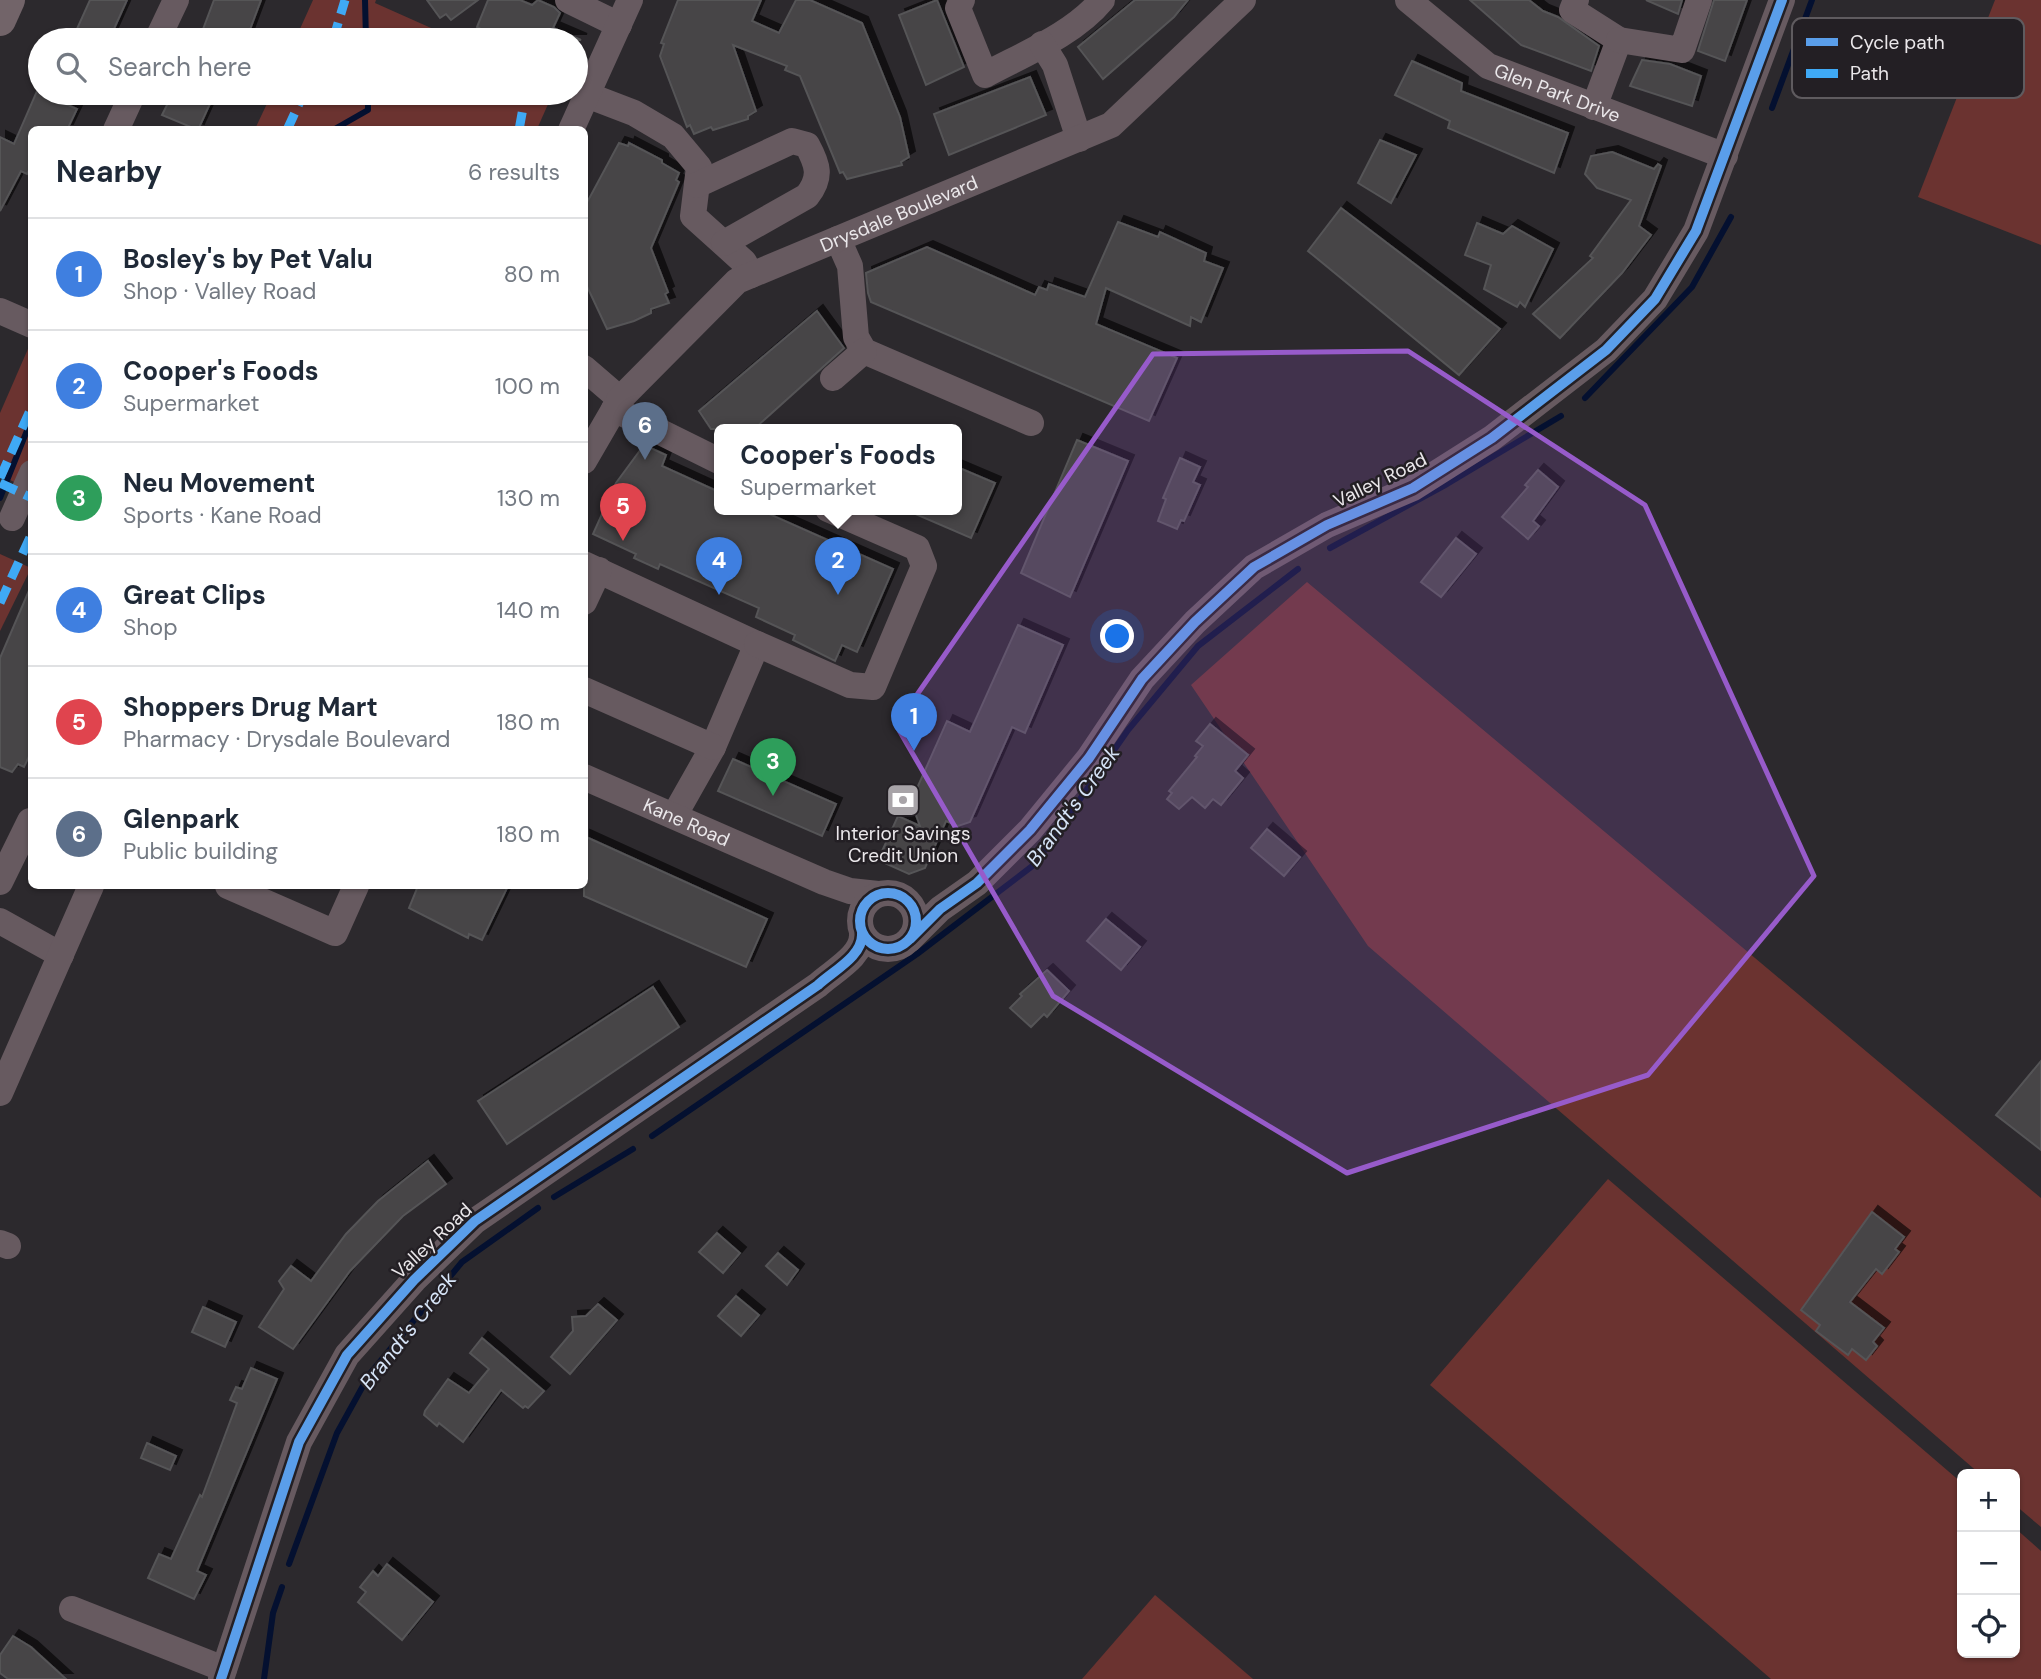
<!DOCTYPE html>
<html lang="en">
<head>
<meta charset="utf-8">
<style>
  body { margin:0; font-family:"DM Sans",sans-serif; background:#f6f6f7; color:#1f2937 }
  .controls { position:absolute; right:21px; bottom:21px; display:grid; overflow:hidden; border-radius:10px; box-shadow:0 2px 5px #0004 }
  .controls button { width:63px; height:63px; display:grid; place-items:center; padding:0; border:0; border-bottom:2px solid #e0e1e3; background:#fff; color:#1f2937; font:35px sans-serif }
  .you { position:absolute; left:1118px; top:637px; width:24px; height:24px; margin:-18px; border:5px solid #fff; border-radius:50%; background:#1a73e8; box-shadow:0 0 0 10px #1a73e833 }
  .badge { display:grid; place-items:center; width:46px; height:46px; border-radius:50%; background:#5d606a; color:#fff; font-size:23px; font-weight:700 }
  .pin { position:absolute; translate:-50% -58px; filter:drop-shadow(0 2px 4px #0008) }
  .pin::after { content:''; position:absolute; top:37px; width:24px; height:21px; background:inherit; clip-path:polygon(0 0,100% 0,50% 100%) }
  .popup { position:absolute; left:714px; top:424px; width:248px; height:91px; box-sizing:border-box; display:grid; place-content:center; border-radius:10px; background:#fff; filter:drop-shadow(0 2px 5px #0005); font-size:23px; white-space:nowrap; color:#747a83 }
  .popup b { font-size:26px; color:#1f2937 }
  .popup::after { content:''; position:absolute; left:50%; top:100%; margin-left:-14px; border:14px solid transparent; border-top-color:#fff }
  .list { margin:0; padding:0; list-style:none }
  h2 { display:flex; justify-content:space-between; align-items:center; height:91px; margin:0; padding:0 28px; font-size:30px }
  h2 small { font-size:23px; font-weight:400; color:#747a83 }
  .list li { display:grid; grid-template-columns:46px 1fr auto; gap:21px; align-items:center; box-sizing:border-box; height:112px; padding:0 28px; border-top:2px solid #e0e1e3 }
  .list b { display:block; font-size:26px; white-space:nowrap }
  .list p { margin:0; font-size:23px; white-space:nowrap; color:#747a83 }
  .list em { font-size:23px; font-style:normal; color:#747a83 }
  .icon { flex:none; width:38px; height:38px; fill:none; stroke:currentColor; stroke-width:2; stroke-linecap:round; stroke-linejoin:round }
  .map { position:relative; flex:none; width:2041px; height:1679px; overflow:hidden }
  .search { position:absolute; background:#fff; box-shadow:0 2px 5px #0004; left:28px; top:28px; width:560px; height:77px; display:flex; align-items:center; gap:18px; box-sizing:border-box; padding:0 24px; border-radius:38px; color:#747a83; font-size:26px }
  .panel { position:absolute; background:#fff; box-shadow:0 2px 5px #0004; left:28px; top:126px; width:560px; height:763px; border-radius:10px }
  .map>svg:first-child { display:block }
  .green { fill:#6b3330 }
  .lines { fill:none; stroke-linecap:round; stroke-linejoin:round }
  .stream { stroke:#041030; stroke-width:6 }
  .building { fill:#464447; stroke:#555457; stroke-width:2; filter:url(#shadow) }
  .minor { stroke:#675a60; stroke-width:26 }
  .major { stroke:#726469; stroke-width:32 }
  .quiet { stroke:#3fa9f5; stroke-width:9; stroke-dasharray:18 9; stroke-linecap:butt }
  .cycleway-casing { stroke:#231f24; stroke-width:15 }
  .cycleway { stroke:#5a9eea; stroke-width:10 }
  .marked { fill:#975bca; fill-opacity:0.2; stroke:#975bca; stroke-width:5; stroke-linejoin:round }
  .labels { text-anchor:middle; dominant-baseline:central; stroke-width:5; stroke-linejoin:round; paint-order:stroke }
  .street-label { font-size:19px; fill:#eae7ea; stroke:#231f24 }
  .poi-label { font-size:19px; fill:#eae7ea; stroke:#231f24 }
  .water-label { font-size:21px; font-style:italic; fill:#d6e4f7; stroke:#231f24 }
  .key { fill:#231f24; stroke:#5f5b5f; stroke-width:2 }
  .key-label { font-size:19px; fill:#eae7ea }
</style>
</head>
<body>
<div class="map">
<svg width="2041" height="1679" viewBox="0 0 2041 1679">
  <defs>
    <filter id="shadow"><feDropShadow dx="6" dy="-6" stdDeviation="0" flood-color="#0009"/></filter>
  </defs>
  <rect width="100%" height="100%" fill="#2c292d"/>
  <!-- green -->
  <g class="green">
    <polygon points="313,0 376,0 375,3 458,40 295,40"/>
    <polygon points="1995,0 2041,0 2041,245 1918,197"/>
    <polygon points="272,93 553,93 537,129 255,129"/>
    <polygon points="31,342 31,454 18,484 0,475 0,413"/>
    <polygon points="0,554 31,568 0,631"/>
    <polygon points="1307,582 2041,1198 2041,1527 2015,1505 2015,1474 1980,1474 1368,946 1191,685"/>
    <polygon points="1608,1179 1962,1483 1962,1653 2015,1653 2015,1528 2041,1551 2041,1679 1771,1679 1430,1385"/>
    <polygon points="1155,1595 1253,1679 1082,1679"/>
  </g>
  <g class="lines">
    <!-- stream -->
    <g class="stream">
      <polyline points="365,0 366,40"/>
      <polyline points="1772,108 1812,0"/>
      <polyline points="333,130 368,110 368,93"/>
      <polyline points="1585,398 1692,287 1731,217"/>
      <polyline points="0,498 32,418"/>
      <polyline points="1330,548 1447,484 1561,416"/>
      <polyline points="652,1136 917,954 1035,864 1128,730 1198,646 1298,569"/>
      <polyline points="554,1197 633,1149"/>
      <polyline points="289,1564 337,1433 369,1375 462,1262 538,1208"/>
      <polyline points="264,1679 273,1613 282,1587"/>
    </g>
  </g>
  <!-- building -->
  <g class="building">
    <polygon points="90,0 127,0 109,40 72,40"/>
    <polygon points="214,0 261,0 246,40 199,40"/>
    <polygon points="427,0 478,0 451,20 446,14 440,18"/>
    <polygon points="488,0 520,0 532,5 538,0 554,7 560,13 553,28 581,40 489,40 478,35 481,29 477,27"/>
    <polygon points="678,0 761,0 752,21 779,33 796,0 810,0 862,23 900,117 909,157 901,162 902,165 847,179 843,172 840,173 800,76 785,70 787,66 733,45 756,111 748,116 748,119 713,130 711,127 694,134 690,125 687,127 660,56 664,44 661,43"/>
    <polygon points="937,0 964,67 926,85 899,15"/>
    <polygon points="1135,0 1188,0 1174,17 1103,79 1078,47"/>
    <polygon points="1470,0 1529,0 1543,11 1558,17 1599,46 1591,71 1521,45"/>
    <polygon points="1646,0 1682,0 1678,14"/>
    <polygon points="1714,0 1747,0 1725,61 1698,51"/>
    <polygon points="1642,60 1670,64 1701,76 1692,106 1630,86"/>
    <polygon points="1412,61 1462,83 1461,91 1568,133 1554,173 1448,128 1450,121 1395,95"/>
    <polygon points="1030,77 1046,115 949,155 934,114"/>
    <polygon points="37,91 77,109 67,130 32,130 32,164 27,174 21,171 0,211 0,137 14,144"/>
    <polygon points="173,93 185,98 187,93 203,93 213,97 198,130 162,115"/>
    <polygon points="1380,140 1416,155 1391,203 1358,183"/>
    <polygon points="619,143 628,146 629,143 662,160 662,163 679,173 676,180 679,182 651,248 668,292 665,294 669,303 651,309 651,313 634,321 607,329 584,280 584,208"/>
    <polygon points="1612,152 1654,169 1658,164 1661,166 1639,226 1651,235 1622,273 1560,338 1533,314 1593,258 1590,256 1631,200 1597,188 1585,174 1591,156"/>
    <polygon points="1341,208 1500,329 1459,375 1308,251"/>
    <polygon points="1118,222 1158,237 1160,232 1206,253 1204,261 1223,268 1201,322 1191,317 1190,326 1106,288 1096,324 1177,358 1149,421 871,302 868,293 866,273 927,247 1035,295 1039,287 1047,290 1049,284 1085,297"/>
    <polygon points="1477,223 1503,234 1512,226 1553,249 1525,307 1520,302 1517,307 1484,289 1491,265 1465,255"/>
    <polygon points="817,311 844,348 754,429 711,429 699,411"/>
    <polygon points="1077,440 1128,461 1070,597 1021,573"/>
    <polygon points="644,445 666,455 662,466 719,492 719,509 758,509 893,569 857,652 842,645 835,661 793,640 795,635 756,617 759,608 660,564 658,569 634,558 636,554 593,534 616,483"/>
    <polygon points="1180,458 1200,467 1193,482 1200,485 1184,521 1181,520 1177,529 1158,521 1166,499 1163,498"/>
    <polygon points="957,467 995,483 971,538 904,509 957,509"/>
    <polygon points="1538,470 1558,487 1533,521 1539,526 1528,539 1502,517 1528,487 1525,485"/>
    <polygon points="1456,538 1476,554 1441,597 1421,582"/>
    <polygon points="31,586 32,750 24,767 18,764 12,772 0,767 0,658"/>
    <polygon points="1018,625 1063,645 1025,733 1012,727 970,822 958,826 946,821 925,868 909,874 878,860 898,816 920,826 909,796 914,795 947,721 970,732"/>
    <polygon points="1210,724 1248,755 1235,771 1243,778 1221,805 1213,799 1205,808 1192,797 1179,809 1167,799 1172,793 1169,791 1197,757 1195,756 1203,746 1196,741"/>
    <polygon points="733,759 836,804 822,836 718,791"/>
    <polygon points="1267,829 1300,857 1284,876 1251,848"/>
    <polygon points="584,836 767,919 746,967 584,896"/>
    <polygon points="418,886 508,886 482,940 469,934 468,938 409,908"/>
    <polygon points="1106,919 1140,947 1121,970 1087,941"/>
    <polygon points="1047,970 1069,991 1047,1017 1044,1014 1031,1027 1010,1008 1022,996 1020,994"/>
    <polygon points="653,987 679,1027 507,1144 478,1101"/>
    <polygon points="2041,1061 2041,1150 1996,1115"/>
    <polygon points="428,1161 446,1184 403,1216 350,1271 293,1349 259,1327 284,1289 279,1281 291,1266 311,1281 346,1234 378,1201"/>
    <polygon points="1872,1212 1904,1237 1895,1249 1899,1252 1882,1274 1876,1269 1850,1302 1884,1328 1873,1342 1877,1346 1866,1360 1852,1349 1848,1355 1816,1331 1820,1325 1801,1310"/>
    <polygon points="717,1233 740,1253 723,1273 699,1252"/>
    <polygon points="778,1253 798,1270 787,1285 766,1266"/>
    <polygon points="736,1296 759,1315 741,1336 718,1316"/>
    <polygon points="598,1304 617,1320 570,1374 551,1357 573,1331 572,1317 586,1316"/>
    <polygon points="203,1307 236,1322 225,1347 192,1332"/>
    <polygon points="482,1338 544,1391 528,1408 525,1406 523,1408 501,1390 463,1442 439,1423 437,1426 424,1415 425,1411 448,1379 469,1393 489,1369 470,1353"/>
    <polygon points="251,1368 277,1379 197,1571 206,1575 194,1599 148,1578 159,1554 171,1559 200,1495 202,1497 237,1403 230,1400 236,1387 242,1389"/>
    <polygon points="147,1443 176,1456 170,1470 141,1458"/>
    <polygon points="387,1564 433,1602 402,1640 358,1602 366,1592 360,1587 373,1571 378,1576"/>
    <polygon points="13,1636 31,1647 66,1679 8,1679 0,1673 0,1655"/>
  </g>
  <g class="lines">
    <!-- minor -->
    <g class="minor">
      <polyline points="568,0 619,25"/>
      <path d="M962,0l-4,8 27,67c39,-21 89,-41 117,-75"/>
      <path id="s1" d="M1408,0l80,66 237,90"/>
      <polyline points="1576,0 1572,10 1619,40 1594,107"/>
      <polyline points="157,40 176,0"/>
      <polyline points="1619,40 1682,50 1699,0"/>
      <polyline points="1042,44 1055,65 1079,139"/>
      <polyline points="587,95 634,113 673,136 699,167 693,216 744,262 751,275"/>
      <polyline points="116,130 133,93"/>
      <polyline points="571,130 630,0"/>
      <path d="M697,185l95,-44 15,4c11,20 15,32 0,51l-83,47"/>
      <polyline points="838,239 850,266 856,337 864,351 1031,423"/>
      <polyline points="0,311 32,325"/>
      <polyline points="584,368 620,399"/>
      <polyline points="833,378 864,351"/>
      <polyline points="614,409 719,461"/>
      <path id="s2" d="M584,461l36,-62 117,-118 374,-156 132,-125"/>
      <polyline points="12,518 32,473"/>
      <polyline points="584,564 757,644 713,747 674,816"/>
      <polyline points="584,602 599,570"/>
      <polyline points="757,644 850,685 873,687 924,566 917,548 828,509"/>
      <polyline points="584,690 713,747"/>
      <path id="s3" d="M584,777l240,105 26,9 28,3"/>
      <polyline points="0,882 30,821"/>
      <polyline points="228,886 335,933 356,886"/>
      <circle cx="888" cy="921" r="28"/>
      <polyline points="0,921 61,955"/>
      <polyline points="910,939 940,909 977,883 1030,830 1089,758 1142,679 1195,622 1254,567 1327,525 1413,488 1492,438 1606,350 1655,299 1696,231 1782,0"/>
      <polyline points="0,1093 91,886"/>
      <polyline points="0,1243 8,1246"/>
      <polyline points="72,1609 224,1669"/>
      <path d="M221,1679l78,-237 48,-87 67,-75 61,-59 343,-236c15,-14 45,-29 44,-51"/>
    </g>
    <!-- major -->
    <polyline class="major" points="0,20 9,0"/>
    <!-- quiet -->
    <g class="quiet">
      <polyline points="333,40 345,0"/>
      <polyline points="287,130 304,93"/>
      <polyline points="519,130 523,108 521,93"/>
      <polyline points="0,478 32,406"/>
      <polyline points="0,483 32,498"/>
      <polyline points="0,603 32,533"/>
    </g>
    <!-- cycleway casing -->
    <g class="cycleway-casing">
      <g id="cycleway">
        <circle cx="888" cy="921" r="28"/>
        <polyline points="910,939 940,909 977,883 1030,830 1089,758 1142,679 1195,622 1254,567 1327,525 1413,488 1492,438 1606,350 1655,299 1696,231 1782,0"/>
        <path d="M221,1679l78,-237 48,-87 67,-75 61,-59 343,-236c15,-14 45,-29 44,-51"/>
      </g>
    </g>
    <!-- cycleway -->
    <use href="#cycleway" class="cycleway"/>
  </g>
  <!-- marked area -->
  <path class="marked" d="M1408,351l237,154 169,371 -166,199 -301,98 -294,-177 -157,-271 257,-371z"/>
  <!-- icons -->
  <defs>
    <g id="bank-square" transform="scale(1.75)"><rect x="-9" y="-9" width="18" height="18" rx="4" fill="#a8a4a8" stroke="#231f24"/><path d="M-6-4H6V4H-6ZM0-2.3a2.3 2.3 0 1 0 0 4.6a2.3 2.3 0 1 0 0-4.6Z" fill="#fff"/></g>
  </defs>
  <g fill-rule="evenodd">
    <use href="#bank-square" x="903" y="800"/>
  </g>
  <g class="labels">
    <!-- street labels -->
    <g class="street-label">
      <text stroke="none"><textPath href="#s1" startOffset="178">Glen Park Drive</textPath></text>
      <text stroke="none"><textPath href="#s2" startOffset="413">Drysdale Boulevard</textPath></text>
      <text transform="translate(1380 480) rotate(-26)">Valley Road</text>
      <text stroke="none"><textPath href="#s3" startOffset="112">Kane Road</textPath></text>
      <text transform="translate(432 1241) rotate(-43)">Valley Road</text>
    </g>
    <!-- poi labels -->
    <g class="poi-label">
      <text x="903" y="833">Interior Savings<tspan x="903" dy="22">Credit Union</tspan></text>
    </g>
    <!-- water labels -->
    <g class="water-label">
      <text transform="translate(1073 806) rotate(-54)">Brandt's Creek</text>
      <text transform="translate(408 1331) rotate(-52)">Brandt's Creek</text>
    </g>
  </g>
  <!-- legend -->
  <rect x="1792" y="18" width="232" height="80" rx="10" class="key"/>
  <rect x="1806" y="38" width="32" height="8" fill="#5a9eea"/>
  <rect x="1806" y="69" width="32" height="9" fill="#3fa9f5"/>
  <g class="key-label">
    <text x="1850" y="49">Cycle path</text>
    <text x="1850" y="80">Path</text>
  </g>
</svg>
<div class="controls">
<button>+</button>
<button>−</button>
<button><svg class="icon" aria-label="locate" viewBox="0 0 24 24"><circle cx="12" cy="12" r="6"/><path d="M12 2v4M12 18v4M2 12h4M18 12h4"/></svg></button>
</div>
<div class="you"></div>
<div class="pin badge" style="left:914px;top:751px;background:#3f7fe0">1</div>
<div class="pin badge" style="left:838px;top:595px;background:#3f7fe0">2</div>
<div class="popup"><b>Cooper's Foods</b>Supermarket</div>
<div class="pin badge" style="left:773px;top:796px;background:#2e9e5b">3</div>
<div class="pin badge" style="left:719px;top:595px;background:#3f7fe0">4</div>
<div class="pin badge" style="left:623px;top:541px;background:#e0444e">5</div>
<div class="pin badge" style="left:645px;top:460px;background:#5c6f8a">6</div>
<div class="search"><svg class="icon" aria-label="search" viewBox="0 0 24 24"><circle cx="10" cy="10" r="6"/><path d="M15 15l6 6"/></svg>Search here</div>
<section class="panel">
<h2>Nearby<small>6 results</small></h2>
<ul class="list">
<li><span class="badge" style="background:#3f7fe0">1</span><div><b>Bosley's by Pet Valu</b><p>Shop · Valley Road</p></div><em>80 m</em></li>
<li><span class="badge" style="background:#3f7fe0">2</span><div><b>Cooper's Foods</b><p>Supermarket</p></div><em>100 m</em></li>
<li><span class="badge" style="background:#2e9e5b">3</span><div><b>Neu Movement</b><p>Sports · Kane Road</p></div><em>130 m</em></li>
<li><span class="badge" style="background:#3f7fe0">4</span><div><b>Great Clips</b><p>Shop</p></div><em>140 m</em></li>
<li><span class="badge" style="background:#e0444e">5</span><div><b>Shoppers Drug Mart</b><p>Pharmacy · Drysdale Boulevard</p></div><em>180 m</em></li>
<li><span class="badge" style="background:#5c6f8a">6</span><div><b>Glenpark</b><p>Public building</p></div><em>180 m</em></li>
</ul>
</section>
</div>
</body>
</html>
